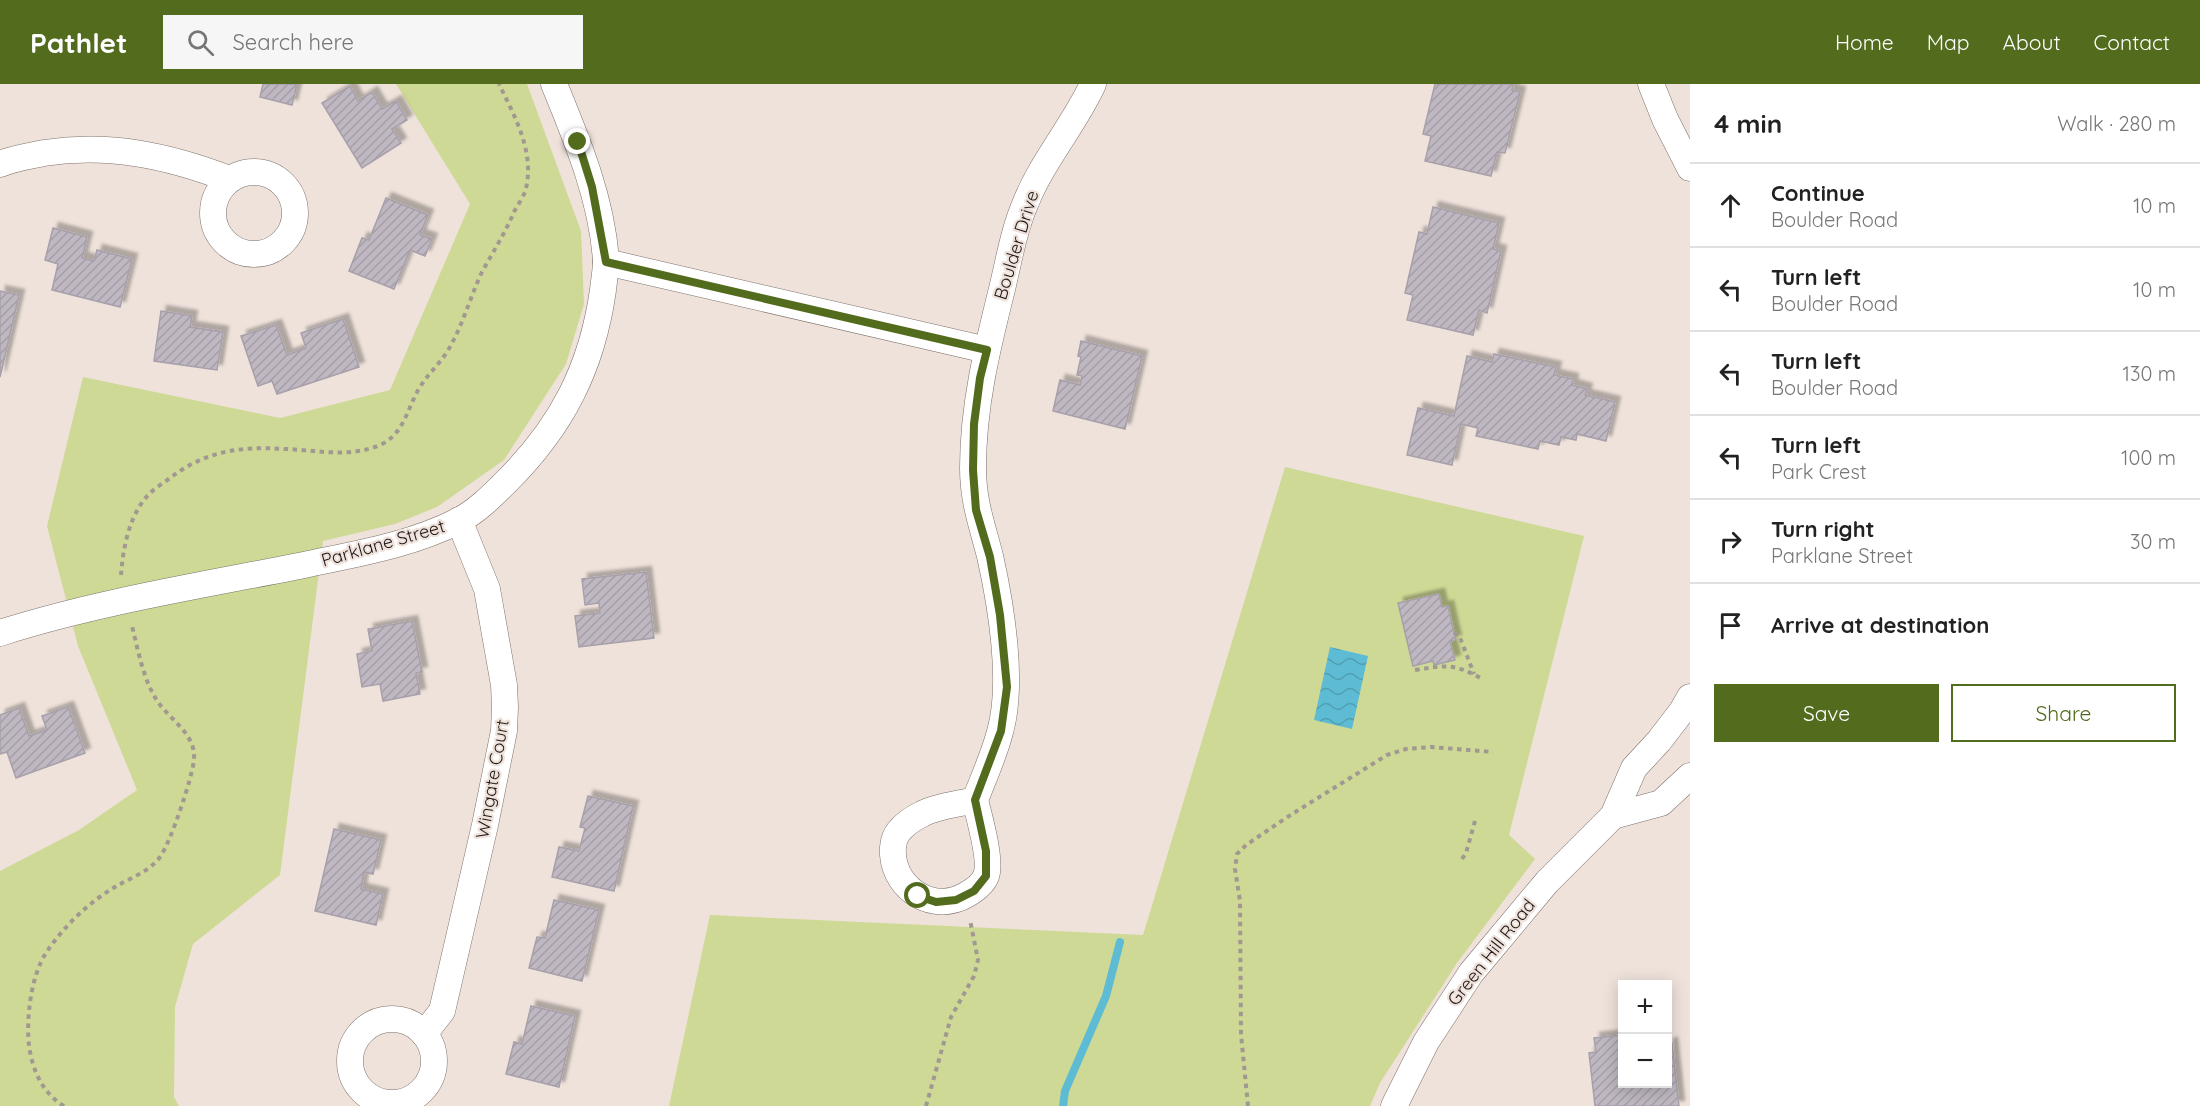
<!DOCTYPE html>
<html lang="en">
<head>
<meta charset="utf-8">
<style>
  body { margin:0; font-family:Quicksand,sans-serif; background:#f6f6f6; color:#222 }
  .controls { position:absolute; right:18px; bottom:18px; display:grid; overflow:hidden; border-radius:0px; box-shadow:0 3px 15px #0003 }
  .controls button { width:54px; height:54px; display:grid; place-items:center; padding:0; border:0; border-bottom:2px solid #e0e0e0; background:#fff; color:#222; font:30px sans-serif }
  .stop { position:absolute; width:18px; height:18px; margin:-14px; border:4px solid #526b1d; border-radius:50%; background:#fff }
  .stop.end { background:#526b1d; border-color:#fff; box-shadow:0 2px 6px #0008 }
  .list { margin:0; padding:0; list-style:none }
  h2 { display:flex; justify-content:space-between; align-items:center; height:78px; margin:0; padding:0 24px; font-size:26px }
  h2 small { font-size:20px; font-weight:400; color:#767676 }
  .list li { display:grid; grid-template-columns:39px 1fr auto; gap:18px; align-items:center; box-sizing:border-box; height:84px; padding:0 24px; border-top:2px solid #e0e0e0 }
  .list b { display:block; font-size:22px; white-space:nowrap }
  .list p { margin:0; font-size:20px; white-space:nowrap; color:#767676 }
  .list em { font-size:20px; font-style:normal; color:#767676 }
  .actions { display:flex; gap:12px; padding:18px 24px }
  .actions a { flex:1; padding:14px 0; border:2px solid #526b1d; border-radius:0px; text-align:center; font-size:21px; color:#526b1d }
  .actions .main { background:#526b1d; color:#fff }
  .icon { flex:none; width:33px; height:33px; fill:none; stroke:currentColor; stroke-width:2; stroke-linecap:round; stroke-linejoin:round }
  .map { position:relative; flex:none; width:1690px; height:1022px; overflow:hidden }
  header { display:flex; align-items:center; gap:36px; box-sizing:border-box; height:84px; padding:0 30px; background:#526b1d; color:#fff }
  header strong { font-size:28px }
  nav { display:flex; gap:33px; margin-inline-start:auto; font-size:21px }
  .search { width:420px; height:54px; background:#f6f6f6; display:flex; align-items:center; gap:15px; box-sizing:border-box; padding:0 21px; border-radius:0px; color:#767676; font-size:22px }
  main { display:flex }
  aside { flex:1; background:#fff }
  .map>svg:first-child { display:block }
  .park { fill:#ced995 }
  .water { fill:url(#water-waves) }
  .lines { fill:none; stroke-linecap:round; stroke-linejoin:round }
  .stream { stroke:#5dbbd3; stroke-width:8 }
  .building { fill:url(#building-hatch); stroke:#a7a0aa; stroke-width:1.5; filter:url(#shadow) }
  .minor-casing { stroke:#7d726c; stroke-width:27 }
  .path { stroke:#a29892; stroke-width:4; stroke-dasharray:4.5 4.5; stroke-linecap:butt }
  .minor { stroke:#fff; stroke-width:26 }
  .route { stroke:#526b1d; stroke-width:8 }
  .labels { text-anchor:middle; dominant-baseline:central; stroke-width:4.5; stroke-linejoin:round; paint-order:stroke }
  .street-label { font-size:18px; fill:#1e1917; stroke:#efe2db }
</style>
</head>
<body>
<header>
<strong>Pathlet</strong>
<div class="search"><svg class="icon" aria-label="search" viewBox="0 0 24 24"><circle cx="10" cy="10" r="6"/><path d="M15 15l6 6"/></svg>Search here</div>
<nav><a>Home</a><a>Map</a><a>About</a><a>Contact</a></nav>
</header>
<main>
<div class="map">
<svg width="1690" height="1022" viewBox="0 0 1690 1022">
  <defs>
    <pattern id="water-waves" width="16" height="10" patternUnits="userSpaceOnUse" patternTransform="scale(1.5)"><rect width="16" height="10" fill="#5dbbd3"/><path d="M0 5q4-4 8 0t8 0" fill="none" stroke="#50a0b4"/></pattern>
    <pattern id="building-hatch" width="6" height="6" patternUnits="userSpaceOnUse" patternTransform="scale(1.5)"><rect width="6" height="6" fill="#bfb8c2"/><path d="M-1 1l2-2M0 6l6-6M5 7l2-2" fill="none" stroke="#a49ea6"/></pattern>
    <filter id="shadow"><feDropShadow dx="5.5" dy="-5.5" stdDeviation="1.5" flood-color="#0004"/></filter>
  </defs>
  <rect width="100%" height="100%" fill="#efe2db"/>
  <!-- park -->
  <g class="park">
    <polygon points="396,0 527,0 581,147 584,220 566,280 504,376 437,423 395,440 323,457 280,791 193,860 175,923 174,1013 179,1022 0,1022 0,787 79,746 137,706 78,562 47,442 83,293 280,334 390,306 470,120"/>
    <polygon points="1285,383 1584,452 1509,751 1535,775 1457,879 1380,999 1370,1022 669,1022 710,831 1143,851"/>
  </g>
  <!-- water -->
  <polygon class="water" points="1330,563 1368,572 1352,645 1314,636"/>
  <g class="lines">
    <!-- stream -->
    <polyline class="stream" points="1063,1022 1065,1007 1106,912 1120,858"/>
  </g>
  <!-- building -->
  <g class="building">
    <polygon points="263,0 297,0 292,21 260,13"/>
    <polygon points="1435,0 1513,0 1512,6 1520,8 1505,69 1497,68 1491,92 1425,77 1431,52 1423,50"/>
    <polygon points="350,2 358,17 372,8 382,25 396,17 407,36 392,45 401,59 362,84 322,19"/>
    <polygon points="386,114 428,131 420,151 432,155 425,172 410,166 394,205 349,187 362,154 369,156"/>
    <polygon points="1433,123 1499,139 1493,165 1501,167 1487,229 1479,226 1473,251 1407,236 1413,211 1405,209 1419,148 1427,150"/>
    <polygon points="53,144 87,153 82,174 94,177 97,166 132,175 120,223 52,206 58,180 45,176"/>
    <polygon points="0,207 19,211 0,293"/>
    <polygon points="161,227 192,232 190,243 223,248 217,286 154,277"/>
    <polygon points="343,235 359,283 277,310 272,297 258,302 241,252 276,241 287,271 306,264 301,249"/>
    <polygon points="1081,257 1142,272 1125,345 1053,327 1060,296 1080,301 1082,292 1077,291 1081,273 1078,272"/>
    <polygon points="1494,270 1556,283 1554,291 1573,295 1572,301 1587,305 1585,311 1615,318 1606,357 1577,350 1576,356 1561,353 1559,361 1540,357 1538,365 1476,352 1478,344 1461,340 1452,381 1407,371 1418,324 1454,332 1467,272 1492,278"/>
    <polygon points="646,488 654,554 579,563 575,532 600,529 599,519 585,521 582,495"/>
    <polygon points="1439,510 1442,523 1448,522 1454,549 1456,556 1450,557 1455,576 1434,581 1433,577 1413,582 1398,519"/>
    <polygon points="412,537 422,588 416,589 420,610 383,617 380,600 362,603 357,570 372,567 368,545"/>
    <polygon points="68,623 85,669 16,694 7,668 0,670 0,631 19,624 29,652 47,646 42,632"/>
    <polygon points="588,712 633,722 614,807 552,793 559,763 579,767 585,744 580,743"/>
    <polygon points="334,745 381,756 373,790 364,788 361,805 383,810 376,841 315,827"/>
    <polygon points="554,816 599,826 582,897 529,884 537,853 545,854"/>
    <polygon points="531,922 575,932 559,1003 506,990 514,958 522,960"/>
    <polygon points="1622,951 1622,1000 1668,1000 1668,960 1672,959 1679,1022 1595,1022 1589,969 1596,968 1594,954"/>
  </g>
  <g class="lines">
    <!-- minor casing -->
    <g class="minor-casing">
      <g id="minor">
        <polyline points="1651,0 1665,35 1690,84"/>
        <path d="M0,80c14,-6 29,-8 44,-11 66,-10 125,3 185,26"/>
        <circle cx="254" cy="129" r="41"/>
        <polyline points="606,178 987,266"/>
        <path d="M0,549c97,-31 204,-48 304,-68 51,-11 107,-20 154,-44 18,-9 34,-25 49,-40 55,-55 85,-113 96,-191 1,-10 3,-20 3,-29 -4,-62 -29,-121 -52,-177"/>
        <path d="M975,716c9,-23 19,-45 25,-68 14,-49 1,-127 -10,-176 -8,-31 -17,-55 -17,-88 0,-62 14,-119 29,-179 7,-29 12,-60 24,-87 17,-42 48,-77 67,-118"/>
        <path d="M975,716c4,16 17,62 11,76 -3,8 -13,15 -20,19 -32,18 -70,-4 -73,-40 -1,-8 1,-19 7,-25 5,-6 16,-13 22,-16 15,-8 37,-10 53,-14z"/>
        <polyline points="1613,732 1661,719 1690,692"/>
        <circle cx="392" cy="977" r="42"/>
        <polyline points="424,950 442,927 485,741 504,647 505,623 504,601 487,505 459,436"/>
        <polyline points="1394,1022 1426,958 1471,889 1547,798 1613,732 1634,684 1659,657 1682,627 1690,613"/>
      </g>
    </g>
    <!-- path -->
    <g class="path">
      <path d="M121,491c2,-27 8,-59 27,-80 5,-5 12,-10 18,-14 38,-30 72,-35 119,-32 32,1 68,10 99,-6 21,-12 24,-37 36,-56 10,-16 24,-27 32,-44 12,-22 19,-48 30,-71 11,-20 23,-39 32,-60 3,-6 8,-13 11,-20 11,-38 -10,-75 -26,-108"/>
      <polyline points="1454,549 1459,551 1474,590"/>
      <path d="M1415,586c33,-5 39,-7 69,10"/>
      <polyline points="1462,775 1466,769 1475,737"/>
      <path d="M64,1022c-22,-13 -32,-37 -35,-61 -3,-27 2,-69 17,-92 17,-26 42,-50 69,-66 15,-9 34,-15 45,-30 10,-13 33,-81 34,-98 2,-26 -26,-40 -38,-60 -13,-21 -18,-49 -24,-73"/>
      <polyline points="926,1022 951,933 974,892 978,876 970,836"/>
      <polyline points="1248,1022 1241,950 1240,817 1235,785 1237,770 1246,761 1292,730 1387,671 1406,665 1431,663 1493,668"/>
    </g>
    <!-- minor -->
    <use href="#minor" class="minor"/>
  </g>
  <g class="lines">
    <!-- route -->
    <polyline class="route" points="578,58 592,103 606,178 987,266 980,294 974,340 973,386 976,426 990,473 1000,531 1007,603 1001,647 975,716 986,767 986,792 974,807 956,816 936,818 918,812"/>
  </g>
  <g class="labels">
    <!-- street labels -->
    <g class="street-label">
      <text transform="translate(1016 161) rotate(-73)">Boulder Drive</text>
      <text transform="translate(383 459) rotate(-16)">Parklane Street</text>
      <text transform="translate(492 695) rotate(-80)">Wingate Court</text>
      <text transform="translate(1491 868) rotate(-52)">Green Hill Road</text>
    </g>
  </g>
</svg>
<div class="controls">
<button>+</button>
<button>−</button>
</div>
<div class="stop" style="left:918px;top:812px"></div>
<div class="stop end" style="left:578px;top:58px"></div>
</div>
<aside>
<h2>4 min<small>Walk · 280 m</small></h2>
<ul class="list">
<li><svg class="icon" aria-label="ahead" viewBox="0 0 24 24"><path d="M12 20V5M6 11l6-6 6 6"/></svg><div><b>Continue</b><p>Boulder Road</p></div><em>10 m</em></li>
<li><svg class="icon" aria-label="left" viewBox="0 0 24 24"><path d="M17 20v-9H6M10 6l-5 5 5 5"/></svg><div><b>Turn left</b><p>Boulder Road</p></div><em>10 m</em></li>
<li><svg class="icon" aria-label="left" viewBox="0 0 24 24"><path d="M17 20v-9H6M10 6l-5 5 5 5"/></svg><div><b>Turn left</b><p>Boulder Road</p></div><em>130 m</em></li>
<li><svg class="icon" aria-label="left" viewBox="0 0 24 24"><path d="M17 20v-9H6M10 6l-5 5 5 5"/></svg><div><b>Turn left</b><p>Park Crest</p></div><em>100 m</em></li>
<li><svg class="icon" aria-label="right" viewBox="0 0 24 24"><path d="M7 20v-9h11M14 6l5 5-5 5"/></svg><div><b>Turn right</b><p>Parklane Street</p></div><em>30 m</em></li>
<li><svg class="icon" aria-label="arrive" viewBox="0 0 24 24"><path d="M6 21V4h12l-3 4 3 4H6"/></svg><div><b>Arrive at destination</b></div></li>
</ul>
<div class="actions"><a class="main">Save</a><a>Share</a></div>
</aside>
</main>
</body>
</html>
